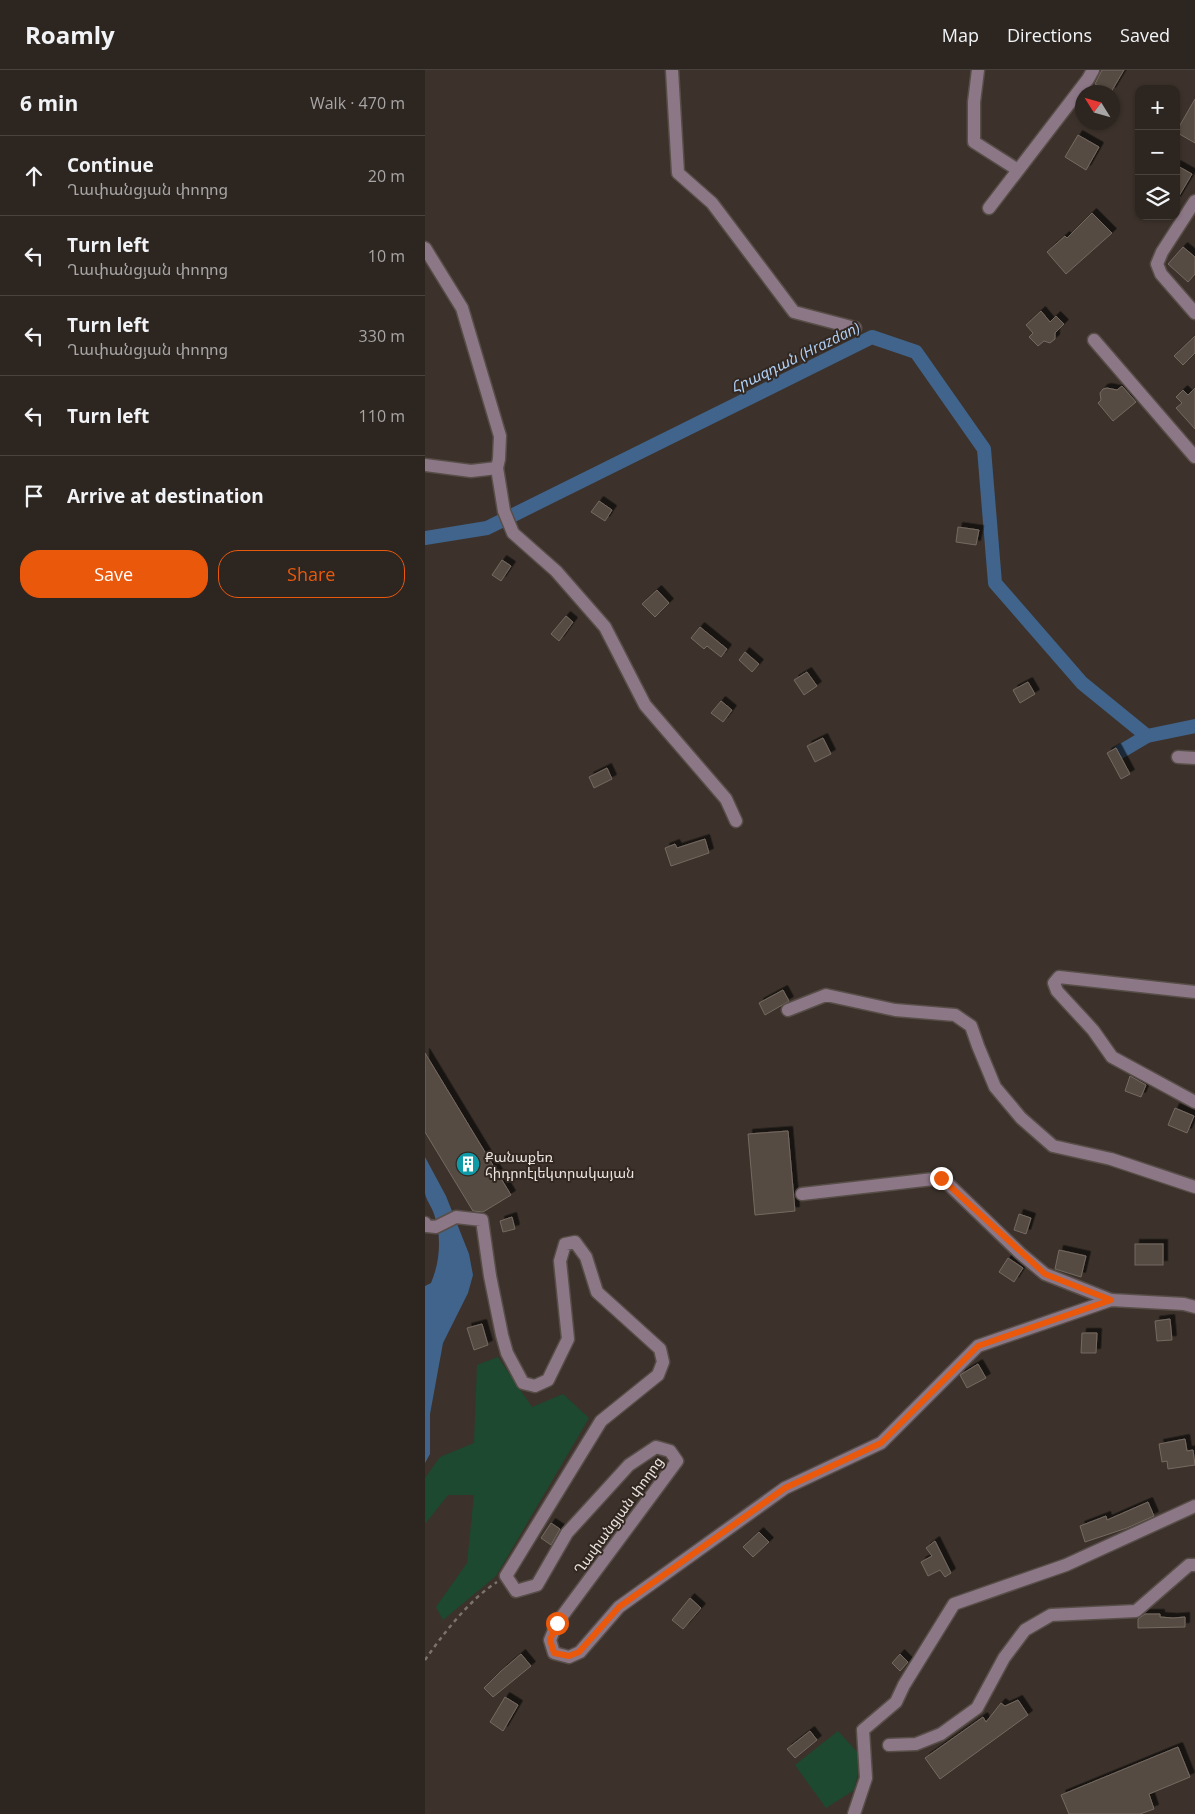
<!DOCTYPE html>
<html lang="en">
<head>
<meta charset="utf-8">
<style>
  body { margin:0; font-family:"Open Sans","Noto Sans Armenian",sans-serif; background:#352e29; color:#f1f3f6 }
  .controls { position:absolute; right:15px; top:15px; display:grid; overflow:hidden; border-radius:10px; box-shadow:0 1px 4px #0004 }
  .controls button { width:45px; height:45px; display:grid; place-items:center; padding:0; border:0; border-bottom:1px solid #48433e; background:#2d2620; color:#f1f3f6; font:25px sans-serif }
  .compass { position:absolute; left:650px; top:15px; width:45px; height:45px; border-radius:50%; background:#2d2620; box-shadow:0 1px 4px #0004; rotate:307deg }
  .stop { position:absolute; width:15px; height:15px; margin:-11px; border:4px solid #ea580c; border-radius:50%; background:#fff }
  .stop.end { background:#ea580c; border-color:#fff; box-shadow:0 1px 5px #0008 }
  .list { margin:0; padding:0; list-style:none }
  h2 { display:flex; justify-content:space-between; align-items:center; height:65px; margin:0; padding:0 20px; font-size:21px }
  h2 small { font-size:16px; font-weight:400; color:#a7a5a5 }
  .list li { display:grid; grid-template-columns:32px 1fr auto; gap:15px; align-items:center; box-sizing:border-box; height:80px; padding:0 20px; border-top:1px solid #48433e }
  .list b { display:block; font-size:19px; white-space:nowrap }
  .list p { margin:0; font-size:16px; white-space:nowrap; color:#a7a5a5 }
  .list em { font-size:16px; font-style:normal; color:#a7a5a5 }
  .actions { display:flex; gap:10px; padding:15px 20px }
  .actions a { flex:1; padding:11px 0; border:1px solid #ea580c; border-radius:20px; text-align:center; font-size:18px; color:#ea580c }
  .actions .main { background:#ea580c; color:#fff }
  .icon { flex:none; width:28px; height:28px; fill:none; stroke:currentColor; stroke-width:2; stroke-linecap:round; stroke-linejoin:round }
  .map { position:relative; flex:none; width:770px; height:1744px; overflow:hidden }
  header { display:flex; align-items:center; gap:30px; box-sizing:border-box; height:70px; padding:0 25px; background:#2d2620; border-bottom:1px solid #48433e }
  header strong { font-size:24px }
  nav { display:flex; gap:28px; margin-inline-start:auto; font-size:18px }
  main { display:flex }
  aside { flex:1; background:#2d2620 }
  .map>svg:first-child { display:block }
  .green { fill:#1c492f }
  .water { fill:#40648c }
  .lines { fill:none; stroke-linecap:round; stroke-linejoin:round }
  .canal { stroke:#40648c; stroke-width:14 }
  .building { fill:#564b43; stroke:#756a61; filter:url(#shadow) }
  .minor-casing { stroke:#584e48; stroke-width:15 }
  .path { stroke:#7c736e; stroke-width:2.5; stroke-dasharray:4 4; stroke-linecap:butt }
  .minor { stroke:#8c7787; stroke-width:12 }
  .route { stroke:#ea580c; stroke-width:6 }
  .labels { text-anchor:middle; dominant-baseline:central; stroke-width:4; stroke-linejoin:round; paint-order:stroke }
  .poi-label { font-size:14px; fill:#eae3df; stroke:#322821; text-anchor:start }
  .street-label { font-size:14px; fill:#eae3df; stroke:#322821 }
  .water-label { font-size:15px; font-style:italic; fill:#b0d1f7; stroke:#322821 }
</style>
</head>
<body>
<header>
<strong>Roamly</strong>
<nav><a>Map</a><a>Directions</a><a>Saved</a></nav>
</header>
<main>
<aside>
<h2>6 min<small>Walk · 470 m</small></h2>
<ul class="list">
<li><svg class="icon" aria-label="ahead" viewBox="0 0 24 24"><path d="M12 20V5M6 11l6-6 6 6"/></svg><div><b>Continue</b><p>Ղափանցյան փողոց</p></div><em>20 m</em></li>
<li><svg class="icon" aria-label="left" viewBox="0 0 24 24"><path d="M17 20v-9H6M10 6l-5 5 5 5"/></svg><div><b>Turn left</b><p>Ղափանցյան փողոց</p></div><em>10 m</em></li>
<li><svg class="icon" aria-label="left" viewBox="0 0 24 24"><path d="M17 20v-9H6M10 6l-5 5 5 5"/></svg><div><b>Turn left</b><p>Ղափանցյան փողոց</p></div><em>330 m</em></li>
<li><svg class="icon" aria-label="left" viewBox="0 0 24 24"><path d="M17 20v-9H6M10 6l-5 5 5 5"/></svg><div><b>Turn left</b></div><em>110 m</em></li>
<li><svg class="icon" aria-label="arrive" viewBox="0 0 24 24"><path d="M6 21V4h12l-3 4 3 4H6"/></svg><div><b>Arrive at destination</b></div></li>
</ul>
<div class="actions"><a class="main">Save</a><a>Share</a></div>
</aside>
<div class="map">
<svg width="770" height="1744" viewBox="0 0 770 1744">
  <defs>
    <filter id="shadow"><feDropShadow dx="4.5" dy="-4.5" stdDeviation="0" flood-color="#0009"/></filter>
  </defs>
  <rect width="100%" height="100%" fill="#3c322b"/>
  <!-- green -->
  <g class="green">
    <polygon points="73,1287 107,1337 138,1324 164,1348 71,1506 18,1550 11,1537 42,1493 49,1425 23,1425 0,1454 0,1408 15,1387 49,1373 52,1295"/>
    <polygon points="413,1661 434,1684 434,1699 429,1720 401,1738 370,1695"/>
  </g>
  <!-- water -->
  <path class="water" d="M0,1087l21,39 23,58 4,21 -5,18 -25,50 -13,71v40l-5,9v-177l6,-3c9,-21 11,-47 3,-69 -2,-7 -8,-14 -9,-21 0,-11 0,-25 0,-36z"/>
  <g class="lines">
    <!-- canal -->
    <g class="canal">
      <polyline points="0,468 62,458 447,267 491,282 559,379 570,513 657,613 722,666"/>
      <polyline points="695,682 722,666 770,656"/>
    </g>
  </g>
  <!-- building -->
  <g class="building">
    <polygon points="677,0 699,0 686,22 670,14"/>
    <polygon points="770,29 770,73 751,62"/>
    <polygon points="653,65 674,77 661,100 640,87"/>
    <polygon points="751,95 767,104 751,131"/>
    <polygon points="667,143 687,163 641,204 622,182 640,166 642,168"/>
    <polygon points="758,177 770,187 770,204 763,212 743,194"/>
    <polygon points="616,241 625,252 631,246 639,254 630,263 630,269 625,273 619,271 613,276 604,267 608,263 601,255"/>
    <polygon points="770,266 770,283 758,295 749,286"/>
    <polygon points="697,316 711,332 688,351 673,333 676,330 675,323 678,319 682,318 692,320"/>
    <polygon points="770,318 770,359 751,338 757,333 751,327 758,320 763,325"/>
    <polygon points="174,431 187,440 180,451 166,442"/>
    <polygon points="533,457 554,460 551,475 531,472"/>
    <polygon points="77,490 86,496 76,511 67,505"/>
    <polygon points="232,520 244,533 230,547 217,534"/>
    <polygon points="141,546 148,552 134,571 126,564"/>
    <polygon points="275,557 302,579 296,587 282,576 279,579 266,568"/>
    <polygon points="320,582 334,594 327,602 314,590"/>
    <polygon points="382,602 392,616 379,625 369,610"/>
    <polygon points="603,612 610,624 595,633 588,620"/>
    <polygon points="296,631 307,640 298,652 286,643"/>
    <polygon points="398,668 406,684 390,692 382,676"/>
    <polygon points="691,678 705,704 696,709 682,683"/>
    <polygon points="182,698 187,709 169,718 164,707"/>
    <polygon points="280,769 284,783 246,796 240,778 250,774 252,778"/>
    <polygon points="358,920 364,931 340,945 334,933"/>
    <polygon points="0,983 86,1125 58,1142 48,1141 0,1062"/>
    <polygon points="705,1006 721,1015 716,1027 700,1021"/>
    <polygon points="750,1038 769,1046 762,1063 743,1055"/>
    <polygon points="363,1061 370,1141 330,1145 323,1064"/>
    <polygon points="594,1144 606,1148 601,1164 589,1160"/>
    <polygon points="87,1147 90,1159 78,1162 75,1151"/>
    <rect x="710" y="1174" width="28" height="21"/>
    <polygon points="634,1180 661,1186 656,1207 630,1199"/>
    <polygon points="583,1188 598,1198 589,1212 574,1202"/>
    <polygon points="745,1249 747,1270 732,1271 730,1251"/>
    <polygon points="57,1254 63,1275 49,1280 42,1258"/>
    <polygon points="657,1263 672,1263 671,1283 656,1283"/>
    <polygon points="553,1294 561,1308 542,1318 535,1305"/>
    <polygon points="760,1369 762,1381 768,1380 770,1395 743,1399 742,1391 737,1392 734,1374"/>
    <polygon points="723,1432 729,1446 702,1458 660,1472 655,1456 681,1446 682,1450"/>
    <polygon points="126,1453 135,1459 126,1475 116,1468"/>
    <polygon points="334,1462 344,1472 328,1487 318,1477"/>
    <polygon points="510,1471 526,1503 520,1507 515,1500 503,1506 496,1492 507,1486 501,1478"/>
    <polygon points="265,1528 276,1538 258,1559 247,1550"/>
    <polygon points="720,1544 735,1544 735,1547 748,1548 760,1547 760,1557 713,1558 713,1549"/>
    <polygon points="96,1584 106,1596 68,1627 59,1618 75,1602"/>
    <polygon points="475,1584 483,1592 475,1601 467,1593"/>
    <polygon points="80,1627 93,1635 78,1661 65,1652"/>
    <polygon points="593,1630 603,1645 515,1709 500,1688 558,1647 561,1652 576,1633 580,1636"/>
    <polygon points="385,1661 392,1670 370,1688 362,1679"/>
    <polygon points="753,1677 765,1707 724,1724 729,1739 715,1744 644,1744 636,1725"/>
  </g>
  <g class="lines">
    <!-- minor casing -->
    <g class="minor-casing">
      <g id="minor">
        <polyline points="247,0 253,103 287,133 369,242 430,258"/>
        <polyline points="553,0 549,32 549,72 593,100"/>
        <polyline points="770,131 737,182 732,194 736,204 770,243"/>
        <polyline points="564,138 663,9 668,0"/>
        <polyline points="0,178 37,238 75,366 74,389 72,398 79,441 88,463 131,501 180,557 220,635 301,729 311,751"/>
        <polyline points="669,270 770,387"/>
        <polyline points="0,395 46,401 72,398"/>
        <polyline points="753,687 770,688"/>
        <polyline points="770,922 634,907 629,913 632,921 668,960 687,987 770,1032"/>
        <polyline points="363,940 401,925 470,940 530,945 546,956 553,976 570,1017 596,1048 628,1076 686,1089 770,1117"/>
        <polyline points="377,1124 517,1108 595,1183 620,1204 686,1230"/>
        <polyline points="0,1153 2,1156 11,1157 31,1147 57,1150 65,1206 77,1265 82,1283 98,1313 110,1316 123,1310 143,1269 135,1191 140,1174 150,1172 161,1187 172,1222 235,1279 238,1292 233,1305 176,1351 81,1506 91,1521 112,1515 142,1463 204,1395 231,1377 245,1381 252,1391 132,1553 125,1570 129,1583 144,1587 155,1582 194,1537 360,1418 456,1373 553,1276 686,1230 759,1234 770,1237"/>
        <polyline points="464,1675 491,1674 516,1664 552,1638 579,1588 600,1560 626,1545 711,1541 764,1495 770,1495"/>
        <polyline points="429,1744 441,1708 438,1660 471,1632 479,1615 529,1534 641,1495 770,1436"/>
      </g>
    </g>
    <!-- path -->
    <path class="path" d="M0,1590c18,-26 45,-61 72,-78"/>
    <!-- minor -->
    <use href="#minor" class="minor"/>
  </g>
  <g class="lines">
    <!-- route -->
    <polyline class="route" points="132,1553 125,1570 129,1583 144,1586 154,1582 194,1537 360,1418 456,1373 553,1276 686,1230 620,1204 516,1108"/>
  </g>
  <!-- icons -->
  <defs>
    <g id="building-disc" transform="scale(1.25)"><circle r="9.5" fill="#0f9aa8" stroke="#322821"/><path d="M-4-6H4V6H1V3H-1V6H-4ZM-2.5-4.3h1.7v1.8h-1.7ZM.8-4.3h1.7v1.8H.8ZM-2.5-1h1.7V.8h-1.7ZM.8-1h1.7V.8H.8Z" fill="#fff"/></g>
  </defs>
  <g fill-rule="evenodd">
    <use href="#building-disc" x="43" y="1094"/>
  </g>
  <g class="labels">
    <!-- poi labels -->
    <g class="poi-label">
      <text x="60" y="1086">Քանաքեռ<tspan x="60" dy="16">հիդրոէլեկտրակայան</tspan></text>
    </g>
    <!-- street labels -->
    <g class="street-label">
      <text transform="translate(193 1445) rotate(-54)">Ղափանցյան փողոց</text>
    </g>
    <!-- water labels -->
    <g class="water-label">
      <text transform="translate(370 287) rotate(-26)">Հրազդան (Hrazdan)</text>
    </g>
  </g>
</svg>
<div class="controls">
<button>+</button>
<button>−</button>
<button><svg class="icon" aria-label="layers" viewBox="0 0 24 24"><path d="M12 4l9 5-9 5-9-5zM3 14l9 5 9-5"/></svg></button>
</div>
<svg class="compass" viewBox="-18 -18 36 36"><path d="M0-13l5 13h-10z" fill="#e53935"/><path d="M0 13l5-13h-10z" fill="#a7a5a5"/></svg>
<div class="stop" style="left:132px;top:1553px"></div>
<div class="stop end" style="left:516px;top:1108px"></div>
</div>
</main>
</body>
</html>
